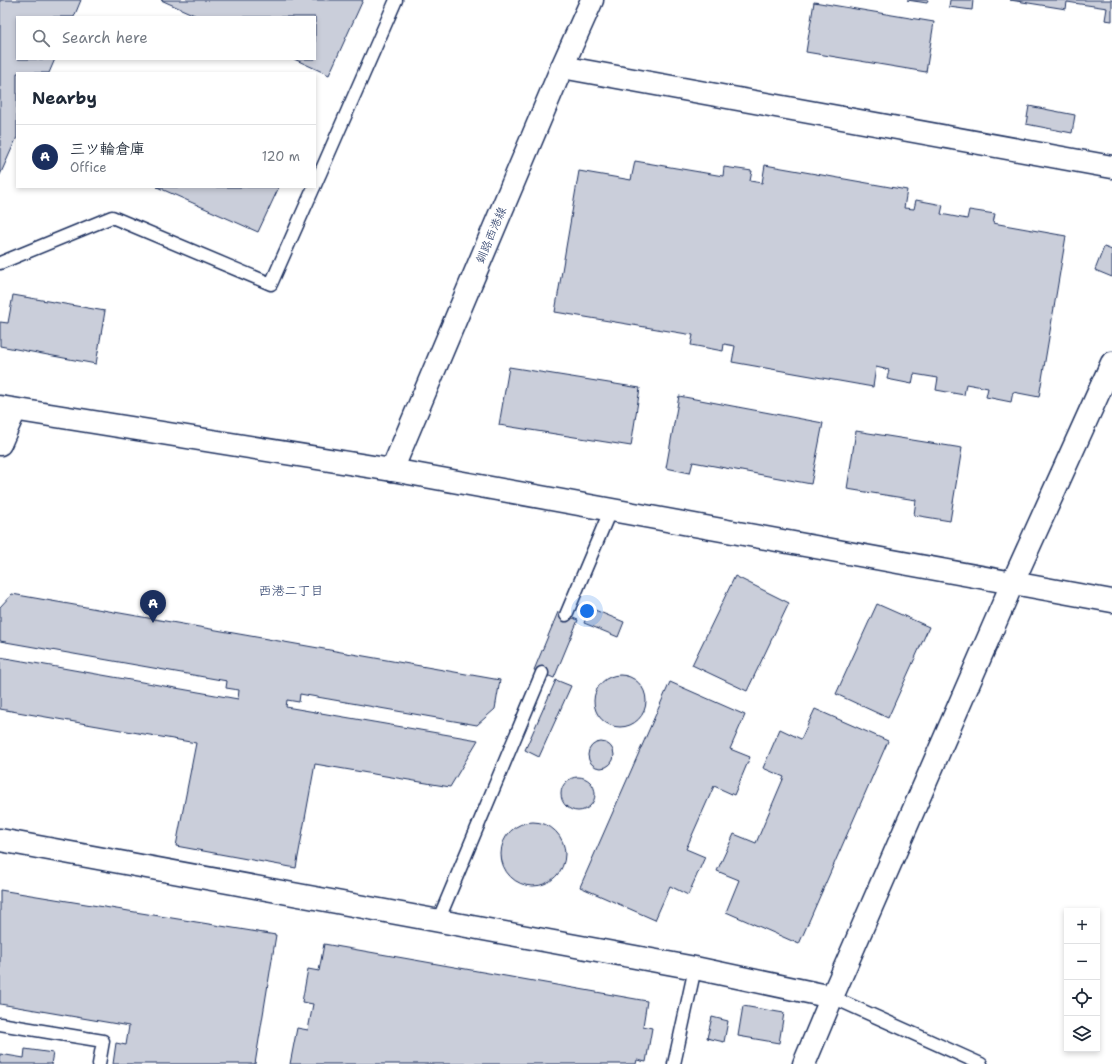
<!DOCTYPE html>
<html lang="en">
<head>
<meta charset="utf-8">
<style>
  body { margin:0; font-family:"Shantell Sans","Klee One",sans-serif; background:#f2f2f3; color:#1f2937 }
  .controls { position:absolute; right:12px; bottom:12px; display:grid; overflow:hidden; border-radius:0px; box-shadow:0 2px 6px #0003 }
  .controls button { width:36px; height:36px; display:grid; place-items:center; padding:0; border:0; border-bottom:1px solid #e0e1e3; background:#fff; color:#1f2937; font:20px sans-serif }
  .you { position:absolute; left:587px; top:611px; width:14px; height:14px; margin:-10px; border:3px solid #fff; border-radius:50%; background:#1a73e8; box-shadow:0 0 0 6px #1a73e833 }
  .badge { display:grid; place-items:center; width:26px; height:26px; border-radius:50%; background:#1b2f5e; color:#fff; font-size:13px; font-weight:700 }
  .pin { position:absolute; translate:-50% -33px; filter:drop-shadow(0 1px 2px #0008) }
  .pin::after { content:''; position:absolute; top:21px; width:14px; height:12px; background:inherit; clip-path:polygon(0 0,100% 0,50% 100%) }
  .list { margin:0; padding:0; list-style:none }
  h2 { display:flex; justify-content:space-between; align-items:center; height:52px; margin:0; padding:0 16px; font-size:17px }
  h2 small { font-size:13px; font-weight:400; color:#747a83 }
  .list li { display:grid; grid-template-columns:26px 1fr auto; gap:12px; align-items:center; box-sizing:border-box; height:64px; padding:0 16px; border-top:1px solid #e0e1e3 }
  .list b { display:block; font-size:15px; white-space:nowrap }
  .list p { margin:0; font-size:13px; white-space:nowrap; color:#747a83 }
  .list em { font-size:13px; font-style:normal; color:#747a83 }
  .icon { flex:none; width:22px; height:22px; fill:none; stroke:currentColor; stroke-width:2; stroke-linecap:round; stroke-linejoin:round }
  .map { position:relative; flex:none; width:1112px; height:1064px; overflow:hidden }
  .search { position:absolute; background:#fff; box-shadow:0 2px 6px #0003; left:16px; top:16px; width:300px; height:44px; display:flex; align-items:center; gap:10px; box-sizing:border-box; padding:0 14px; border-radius:0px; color:#747a83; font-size:15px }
  .panel { position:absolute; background:#fff; box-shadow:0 2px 6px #0003; left:16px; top:72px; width:300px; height:116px; border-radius:0px }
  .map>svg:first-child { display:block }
  .building { fill:#caceda; stroke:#1b2f5e }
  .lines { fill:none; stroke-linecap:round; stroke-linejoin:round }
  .lane-casing { stroke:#1b2f5e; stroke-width:15 }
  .street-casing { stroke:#1b2f5e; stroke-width:25 }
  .secondary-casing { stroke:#1b2f5e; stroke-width:25 }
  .lane { stroke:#fff; stroke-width:12 }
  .street { stroke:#fff; stroke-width:22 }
  .secondary { stroke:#fff; stroke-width:22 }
  .labels { text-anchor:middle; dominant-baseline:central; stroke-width:3; stroke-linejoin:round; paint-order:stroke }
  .street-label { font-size:12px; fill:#1b2f5e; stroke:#fff }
  .neighbourhood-label { font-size:13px; fill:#1b2f5e; stroke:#fff }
</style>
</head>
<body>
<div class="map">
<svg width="1112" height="1064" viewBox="0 0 1112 1064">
  <rect width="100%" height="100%" fill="#fff"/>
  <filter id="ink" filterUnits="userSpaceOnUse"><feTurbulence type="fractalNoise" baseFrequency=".025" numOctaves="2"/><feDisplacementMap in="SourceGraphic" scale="8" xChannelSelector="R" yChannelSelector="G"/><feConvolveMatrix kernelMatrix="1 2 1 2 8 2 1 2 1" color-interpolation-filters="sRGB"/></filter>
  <g filter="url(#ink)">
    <!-- building -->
    <g class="building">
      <polygon points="0,0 81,0 74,17 17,17 17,59 55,59 49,73 17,73 17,137 0,175"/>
      <polygon points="161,0 363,0 329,75 294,59 315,59 315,17 199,17"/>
      <polygon points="907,0 928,0 927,3"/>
      <polygon points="950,0 973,0 972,10 949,7"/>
      <polygon points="1010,0 1112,0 1112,21 1105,20 1107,8 1067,2 1066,9"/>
      <polygon points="814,2 934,22 926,72 806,52"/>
      <polygon points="1029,106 1075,115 1072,133 1026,124"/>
      <polygon points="635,161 723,176 724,167 752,171 750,181 762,183 765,165 907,190 904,208 914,209 916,200 943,205 941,214 967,219 969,210 995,214 993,223 1066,236 1039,397 1013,392 1011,402 986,397 988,388 966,384 964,395 936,390 938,378 914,374 912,384 887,379 889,370 876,367 873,387 732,362 735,346 724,344 723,351 691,345 693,335 555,312 579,171 631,180"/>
      <polygon points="157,187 279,187 258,232"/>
      <polygon points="1104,247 1112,250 1112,277 1095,270"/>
      <polygon points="13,295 105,311 96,364 0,346 0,322 8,323"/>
      <polygon points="509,367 640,388 631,446 499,425"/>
      <polygon points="679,396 823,423 811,484 693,462 690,473 666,468"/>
      <polygon points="856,431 962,448 950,521 914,515 916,500 847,489"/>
      <polygon points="735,576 789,603 747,691 692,665"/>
      <polygon points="12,594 500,680 495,709 477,725 300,694 299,702 287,700 286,707 478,740 450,787 315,764 296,868 176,846 196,743 0,709 0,657 238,699 239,690 226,688 227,681 0,641 0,607"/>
      <polygon points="877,604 929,627 888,718 836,694"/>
      <polygon points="590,608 624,622 618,637 584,623"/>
      <polygon points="558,612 578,620 554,678 534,670"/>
      <circle cx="620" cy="701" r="26"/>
      <polygon points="556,680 571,686 539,757 525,750"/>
      <polygon points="670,682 745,715 730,749 750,757 734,795 714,786 686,849 705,857 688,895 670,886 655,920 580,887"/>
      <polygon points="815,709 888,741 799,944 726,912 739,880 717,871 734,834 756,843 784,777 763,768 780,729 801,739"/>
      <circle cx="601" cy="755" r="13"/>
      <circle cx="578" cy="794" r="17"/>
      <circle cx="533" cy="854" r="32"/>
      <polygon points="0,890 276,935 255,1064 113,1064 116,1043 126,1045 129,1026 0,1004"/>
      <polygon points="324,944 647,1001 643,1026 652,1028 646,1062 637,1060 636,1064 290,1064 297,1028 308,1030 313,1004 302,1002 308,969 319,971"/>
      <polygon points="743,1006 784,1013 779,1043 738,1036"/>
      <polygon points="712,1017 728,1021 724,1042 707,1038"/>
      <polygon points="25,1049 53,1053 51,1064 53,1064 0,1064 0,1054 24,1058"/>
    </g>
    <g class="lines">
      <!-- lane casing -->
      <g class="lane-casing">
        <g id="lane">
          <polyline points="315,185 396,0"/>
          <polyline points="0,263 112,217 271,284 314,187"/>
          <polyline points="566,615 610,511"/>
          <polyline points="438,921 542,673"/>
          <polyline points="832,997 981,1064"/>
          <polyline points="0,1024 103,1041 99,1064"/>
          <polyline points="674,1064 695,968"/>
        </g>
      </g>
      <!-- street casing -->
      <g class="street-casing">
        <g id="street">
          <polyline points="562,67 1112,167"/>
          <polyline points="0,407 392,470 1112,601"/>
          <polyline points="0,444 15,410"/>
          <polyline points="804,1064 832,997 1012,584 1112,363"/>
        </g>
      </g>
      <!-- secondary casing -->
      <g class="secondary-casing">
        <g id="secondary">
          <polyline points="392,470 562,67 592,0"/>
          <polyline points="0,840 695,968 832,997"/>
        </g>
      </g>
      <!-- lane -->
      <use href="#lane" class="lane"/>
      <!-- street -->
      <use href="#street" class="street"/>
      <!-- secondary -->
      <use href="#secondary" class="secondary"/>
    </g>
  </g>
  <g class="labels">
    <!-- street labels -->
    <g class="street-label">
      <text transform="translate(491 235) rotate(-67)">釧路西港線</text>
    </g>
    <!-- neighbourhood labels -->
    <g class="neighbourhood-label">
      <text x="291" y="590">西港二丁目</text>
    </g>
  </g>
</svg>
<div class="controls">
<button>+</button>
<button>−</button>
<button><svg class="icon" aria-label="locate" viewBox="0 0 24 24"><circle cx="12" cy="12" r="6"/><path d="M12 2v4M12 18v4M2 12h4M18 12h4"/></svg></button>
<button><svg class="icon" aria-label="layers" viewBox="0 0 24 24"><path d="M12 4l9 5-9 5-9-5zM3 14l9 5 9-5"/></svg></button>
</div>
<div class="you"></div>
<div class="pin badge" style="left:153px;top:623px">A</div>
<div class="search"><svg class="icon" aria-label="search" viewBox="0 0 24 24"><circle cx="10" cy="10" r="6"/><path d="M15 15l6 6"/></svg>Search here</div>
<section class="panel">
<h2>Nearby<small></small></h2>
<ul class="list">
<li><span class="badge">A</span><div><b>三ツ輪倉庫</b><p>Office</p></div><em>120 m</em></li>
</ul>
</section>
</div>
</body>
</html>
